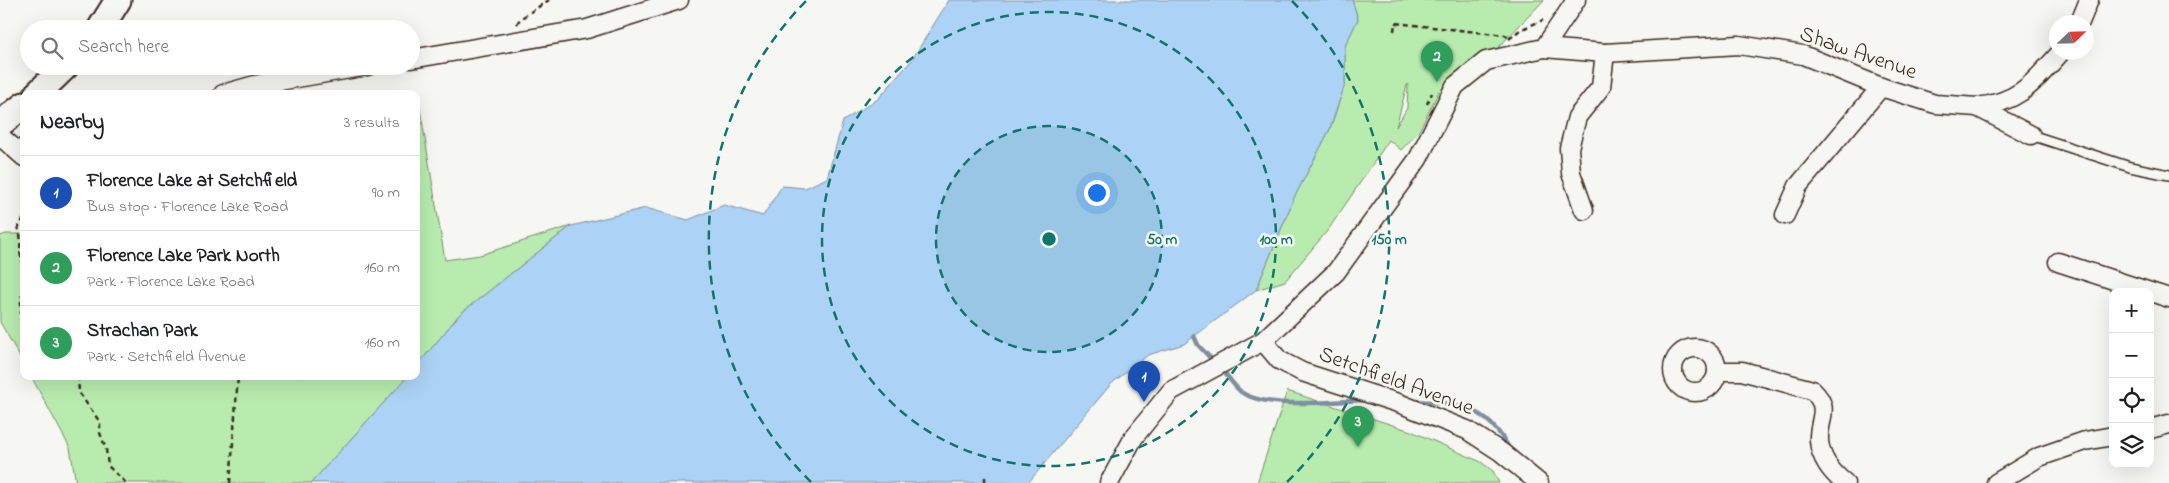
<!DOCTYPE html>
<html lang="en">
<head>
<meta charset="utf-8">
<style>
  body { margin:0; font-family:"Indie Flower",sans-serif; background:#f2f2f2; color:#202124 }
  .controls { position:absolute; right:15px; bottom:15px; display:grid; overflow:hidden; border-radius:10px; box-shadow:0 5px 20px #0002 }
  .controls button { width:45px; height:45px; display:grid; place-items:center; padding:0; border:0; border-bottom:1px solid #e0e0e0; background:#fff; color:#202124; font:25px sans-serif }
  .compass { position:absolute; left:2049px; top:15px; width:45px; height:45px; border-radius:50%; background:#fff; box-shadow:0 5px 20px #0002; rotate:67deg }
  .you { position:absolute; left:1096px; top:192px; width:18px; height:18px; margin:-12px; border:4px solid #fff; border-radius:50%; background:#1a73e8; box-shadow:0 0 0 8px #1a73e833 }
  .badge { display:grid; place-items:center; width:32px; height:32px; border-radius:50%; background:#d1495b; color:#fff; font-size:16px; font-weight:700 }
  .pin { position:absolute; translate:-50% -41px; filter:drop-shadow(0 1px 2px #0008) }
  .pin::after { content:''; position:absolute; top:26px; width:18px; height:15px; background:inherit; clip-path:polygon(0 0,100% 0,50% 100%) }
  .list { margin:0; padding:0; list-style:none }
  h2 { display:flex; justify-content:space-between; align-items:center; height:65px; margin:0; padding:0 20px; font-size:21px }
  h2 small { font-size:16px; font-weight:400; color:#757577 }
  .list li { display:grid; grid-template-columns:32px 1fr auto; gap:15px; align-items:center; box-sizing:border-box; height:75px; padding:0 20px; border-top:1px solid #e0e0e0 }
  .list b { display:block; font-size:19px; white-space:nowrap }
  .list p { margin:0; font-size:16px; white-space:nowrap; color:#757577 }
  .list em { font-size:16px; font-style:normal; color:#757577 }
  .icon { flex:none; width:28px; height:28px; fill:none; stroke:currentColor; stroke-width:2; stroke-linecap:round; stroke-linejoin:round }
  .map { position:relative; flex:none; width:2169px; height:483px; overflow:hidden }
  .search { position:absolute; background:#fff; box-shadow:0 5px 20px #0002; left:20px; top:20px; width:400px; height:55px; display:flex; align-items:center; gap:12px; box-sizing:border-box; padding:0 18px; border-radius:28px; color:#757577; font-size:19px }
  .panel { position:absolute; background:#fff; box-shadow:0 5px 20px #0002; left:20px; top:90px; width:400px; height:290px; border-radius:10px }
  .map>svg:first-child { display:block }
  .green { fill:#b7ecae; stroke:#798b66; fill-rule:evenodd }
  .water { fill:#acd2f5; stroke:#7f8f9f }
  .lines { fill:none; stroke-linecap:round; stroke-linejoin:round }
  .stream { stroke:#7f8f9f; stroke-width:4.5 }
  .lane-casing { stroke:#3b2a1e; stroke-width:12 }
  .street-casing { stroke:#3b2a1e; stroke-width:21 }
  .secondary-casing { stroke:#3b2a1e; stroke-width:29 }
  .path { stroke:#3b2a1e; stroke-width:2.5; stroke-dasharray:5 4; stroke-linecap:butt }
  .lane { stroke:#f6f6f2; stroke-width:9 }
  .street { stroke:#f6f6f2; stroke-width:18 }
  .secondary { stroke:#f6f6f2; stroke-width:25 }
  .ring { fill:none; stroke:#0f766e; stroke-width:2.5; stroke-dasharray:9 6 }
  .labels { text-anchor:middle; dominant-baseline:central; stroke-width:5; stroke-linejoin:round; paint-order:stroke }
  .street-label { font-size:22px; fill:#3b2a1e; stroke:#f6f6f2 }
  .centre { fill:#0f766e; stroke:#f6f6f2; stroke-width:2.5 }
  .ring-label { font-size:15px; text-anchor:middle; font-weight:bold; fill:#0f766e; stroke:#f6f6f2; stroke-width:5; stroke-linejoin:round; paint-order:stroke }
</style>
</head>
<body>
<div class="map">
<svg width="2169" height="483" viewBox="0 0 2169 483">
  <rect width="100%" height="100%" fill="#f6f6f2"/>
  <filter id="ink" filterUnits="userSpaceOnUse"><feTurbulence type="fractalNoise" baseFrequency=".02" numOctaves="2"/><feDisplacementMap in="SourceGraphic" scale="10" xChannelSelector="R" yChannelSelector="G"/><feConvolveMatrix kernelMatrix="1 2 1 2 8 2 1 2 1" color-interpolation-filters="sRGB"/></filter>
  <g filter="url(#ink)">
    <!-- green -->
    <g class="green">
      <path d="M1352,0h192l-96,100 -9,-9 -20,40 -18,19 -12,-10 -61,90 -43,51 -29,9 38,-92 36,-69 15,-45v-38l13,-27zM1408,84l-1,24 -11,19 11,-42z"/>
      <polygon points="419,102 445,260 480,255 571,226 460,314 416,367 416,103"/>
      <polygon points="6,234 24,234 24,364 0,322 0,236"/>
      <polygon points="31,376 408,376 311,483 76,483 70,448"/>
      <polygon points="1287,391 1411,431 1481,462 1493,471 1499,483 1257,483"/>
    </g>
    <!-- water -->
    <polygon class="water" points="949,0 1352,0 1358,19 1345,46 1345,84 1330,129 1294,198 1256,290 1184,344 1148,355 1111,384 1028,483 311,483 408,376 416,376 416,367 460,314 571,226 646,208 688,220 724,205 763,216 782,186 805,188 827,178 843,121 878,99 911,61"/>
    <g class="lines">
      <!-- stream -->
      <g class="stream">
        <polyline points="1194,336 1198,345 1215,363"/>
        <path d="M1221,368c6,8 13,18 20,24 26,18 93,9 124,8"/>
        <path d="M1413,401c46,2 74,5 97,49"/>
      </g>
      <!-- lane casing -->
      <g class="lane-casing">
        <polyline id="lane" points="2031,135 2130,167 2169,175"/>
      </g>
      <!-- street casing -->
      <g class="street-casing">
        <g id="street">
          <polyline points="2080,22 2089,0"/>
          <polyline points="1544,48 1605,53 1739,45 1803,55 1881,87 1935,104 1977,107 2031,135"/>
          <polyline points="411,59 587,29 679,0"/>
          <polyline points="223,94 255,85 368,66"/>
          <path d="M1977,107c43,-5 57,-25 84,-55"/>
          <polyline points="0,136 24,157"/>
          <polyline points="1584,210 1571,173 1569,148 1577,117 1601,87 1605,53"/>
          <polyline points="1785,215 1798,186 1881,87"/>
          <polyline points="2058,262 2169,298"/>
          <polyline points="1263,341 1279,360 1302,372 1401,404 1467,430 1501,452 1539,483"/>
          <circle cx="1695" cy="370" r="22"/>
          <path d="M1717,371h25l70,19c20,19 6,28 7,50 1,18 13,33 26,43"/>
          <polyline points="2150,429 2169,424"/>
          <polyline points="1109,483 1134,437 1171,391 1263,341 1336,272 1418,159 1455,86 1486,61 1544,48 1576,0"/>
          <polyline points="1996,483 2039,457 2085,441 2113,436"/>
        </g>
      </g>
      <!-- secondary casing -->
      <g class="secondary-casing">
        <g id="secondary">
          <polyline points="100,29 118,0"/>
          <polyline points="37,94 66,66"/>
          <polyline points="0,124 24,105"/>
        </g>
      </g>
      <!-- path -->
      <g class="path">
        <polyline points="517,24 520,19 549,0"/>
        <polyline points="1394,31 1395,23 1505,35 1509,38"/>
        <polyline points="1509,39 1520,30 1543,20"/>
        <polyline points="1427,104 1432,93"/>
        <path d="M24,218l-6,10c6,14 -2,21 6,37"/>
        <polyline points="24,293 21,297 21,314 24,316"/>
        <polyline points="78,376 79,393 100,422 100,433 106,449 108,466 126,483"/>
        <polyline points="985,477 985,483"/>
        <polyline points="230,483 238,376"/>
      </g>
      <!-- lane -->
      <use href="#lane" class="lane"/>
      <!-- street -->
      <use href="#street" class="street"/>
      <!-- secondary -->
      <use href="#secondary" class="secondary"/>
    </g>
  </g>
  <!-- distance rings -->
  <circle cx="1049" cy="239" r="113" fill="#0f766e" fill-opacity=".12"/>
  <g class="ring">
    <circle cx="1049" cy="239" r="113"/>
    <circle cx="1049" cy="239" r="227"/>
    <path d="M811 482A340 340 0 0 1 806 1M1292 1A340 340 0 0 1 1287 482"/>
  </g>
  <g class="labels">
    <!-- street labels -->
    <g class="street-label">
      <text transform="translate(1858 54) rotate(19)">Shaw Avenue</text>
      <text transform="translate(1396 382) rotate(20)">Setchfield Avenue</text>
    </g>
  </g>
  <circle cx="1049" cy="239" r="8" class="centre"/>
  <g class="ring-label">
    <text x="1162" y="244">50 m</text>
    <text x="1276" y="244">100 m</text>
    <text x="1389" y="244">150 m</text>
  </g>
</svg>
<div class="controls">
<button>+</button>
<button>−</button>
<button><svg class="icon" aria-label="locate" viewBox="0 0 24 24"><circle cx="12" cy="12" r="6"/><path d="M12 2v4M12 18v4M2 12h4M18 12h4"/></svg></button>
<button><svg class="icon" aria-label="layers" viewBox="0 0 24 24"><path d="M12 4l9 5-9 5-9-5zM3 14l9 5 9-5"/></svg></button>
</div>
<svg class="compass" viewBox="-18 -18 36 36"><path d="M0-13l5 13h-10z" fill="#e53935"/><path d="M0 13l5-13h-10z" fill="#757577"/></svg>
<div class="you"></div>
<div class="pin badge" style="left:1144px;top:402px;background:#1a4fb4">1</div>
<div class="pin badge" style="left:1437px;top:82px;background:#2e9e5b">2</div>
<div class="pin badge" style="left:1358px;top:447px;background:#2e9e5b">3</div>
<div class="search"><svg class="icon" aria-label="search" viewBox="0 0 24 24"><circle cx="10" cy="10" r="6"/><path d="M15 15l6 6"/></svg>Search here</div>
<section class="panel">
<h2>Nearby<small>3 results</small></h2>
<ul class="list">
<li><span class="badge" style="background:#1a4fb4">1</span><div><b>Florence Lake at Setchfield</b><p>Bus stop · Florence Lake Road</p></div><em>90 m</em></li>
<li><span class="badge" style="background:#2e9e5b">2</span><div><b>Florence Lake Park North</b><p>Park · Florence Lake Road</p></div><em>160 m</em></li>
<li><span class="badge" style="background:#2e9e5b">3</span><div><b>Strachan Park</b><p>Park · Setchfield Avenue</p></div><em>160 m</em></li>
</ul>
</section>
</div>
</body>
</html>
